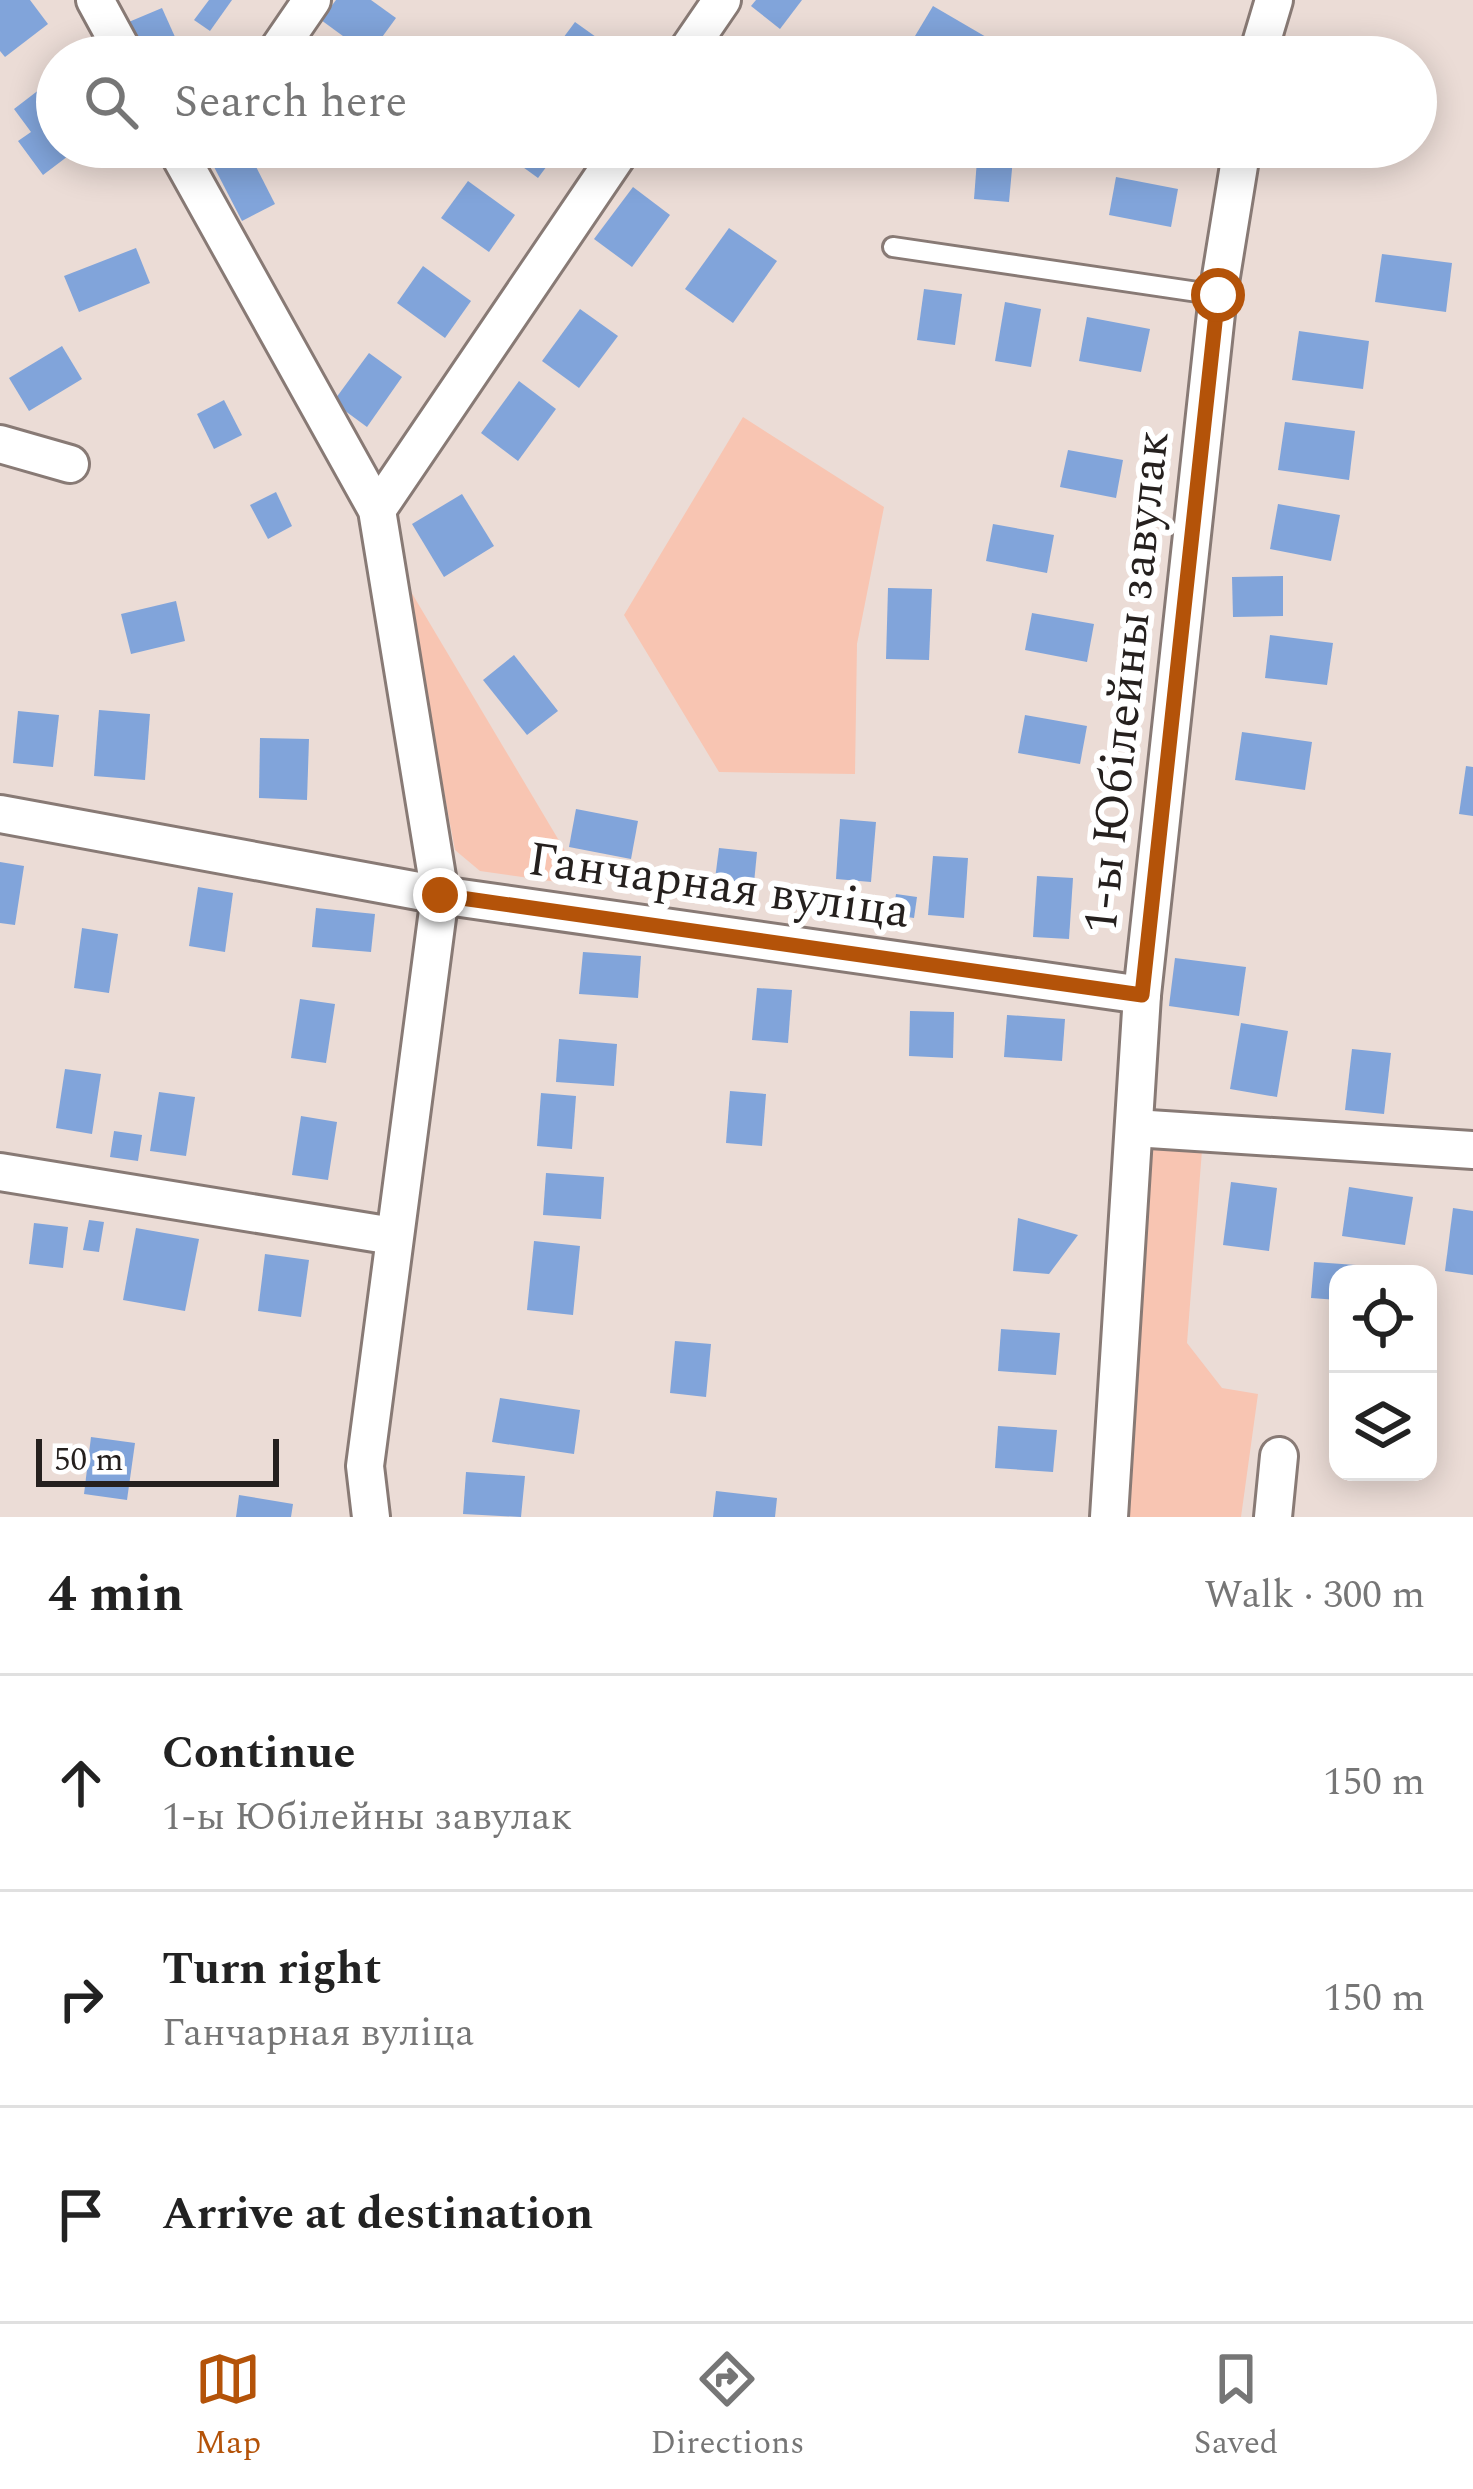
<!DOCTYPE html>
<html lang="en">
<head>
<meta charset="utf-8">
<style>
  body { margin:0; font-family:Spectral,serif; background:#f6f6f6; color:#222 }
  .controls { position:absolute; right:36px; bottom:36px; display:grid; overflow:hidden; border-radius:24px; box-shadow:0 6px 30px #0003 }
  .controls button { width:108px; height:108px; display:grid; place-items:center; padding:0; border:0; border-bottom:3px solid #e0e0e0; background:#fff; color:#222; font:60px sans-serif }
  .scale { position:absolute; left:36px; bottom:30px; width:243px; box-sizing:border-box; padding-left:12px; border:6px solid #25201e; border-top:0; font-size:33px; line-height:42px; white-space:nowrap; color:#25201e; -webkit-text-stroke:9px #fff; paint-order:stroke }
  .stop { position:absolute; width:36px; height:36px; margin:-27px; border:9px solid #b45309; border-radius:50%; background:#fff }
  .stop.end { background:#b45309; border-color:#fff; box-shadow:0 3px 12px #0008 }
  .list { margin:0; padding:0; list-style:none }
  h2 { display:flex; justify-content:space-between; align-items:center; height:156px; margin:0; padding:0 48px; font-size:51px }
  h2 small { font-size:39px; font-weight:400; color:#767676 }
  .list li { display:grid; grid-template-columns:78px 1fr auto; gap:36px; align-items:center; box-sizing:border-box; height:216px; padding:0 48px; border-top:3px solid #e0e0e0 }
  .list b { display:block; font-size:45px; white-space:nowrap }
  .list p { margin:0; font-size:39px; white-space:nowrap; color:#767676 }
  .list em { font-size:39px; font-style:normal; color:#767676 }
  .icon { flex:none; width:66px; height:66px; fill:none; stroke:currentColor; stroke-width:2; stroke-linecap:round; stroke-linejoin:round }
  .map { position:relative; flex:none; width:1473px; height:1517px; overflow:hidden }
  .search { position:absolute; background:#fff; box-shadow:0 6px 30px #0003; left:36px; right:36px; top:36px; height:132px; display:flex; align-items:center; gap:30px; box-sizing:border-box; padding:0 42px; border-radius:66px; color:#767676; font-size:45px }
  .sheet { height:804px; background:#fff }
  nav { display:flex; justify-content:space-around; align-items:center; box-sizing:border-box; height:168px; border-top:3px solid #e0e0e0; background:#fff; font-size:33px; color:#767676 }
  nav a { display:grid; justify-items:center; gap:6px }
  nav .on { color:#b45309 }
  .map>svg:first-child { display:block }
  .green { fill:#f8c5b2 }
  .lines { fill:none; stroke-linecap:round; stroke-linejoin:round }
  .stream { stroke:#f5b096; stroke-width:9 }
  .building { fill:#81a4da }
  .lane-casing { stroke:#887a75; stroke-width:24 }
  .street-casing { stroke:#887a75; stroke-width:42 }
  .lane { stroke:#fff; stroke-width:18 }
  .street { stroke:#fff; stroke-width:36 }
  .route { stroke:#b45309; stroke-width:15 }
  .labels { text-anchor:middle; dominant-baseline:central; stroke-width:12; stroke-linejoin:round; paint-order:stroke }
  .street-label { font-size:48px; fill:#25201e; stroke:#fff }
</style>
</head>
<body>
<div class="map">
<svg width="1473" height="1517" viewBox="0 0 1473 1517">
  <rect width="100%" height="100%" fill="#ebdcd6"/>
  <!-- green -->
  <g class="green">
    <polygon points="743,417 884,507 857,644 855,774 719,772 624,615"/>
    <polygon points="404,580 586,886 480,871 455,850"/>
    <polygon points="1142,1146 1202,1150 1187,1343 1222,1388 1258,1394 1241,1517 1127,1517"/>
  </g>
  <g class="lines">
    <!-- stream -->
    <polyline class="stream" points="1277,57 1281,35"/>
  </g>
  <!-- building -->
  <g class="building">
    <polygon points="0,0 30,0 48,24 5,57 0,51"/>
    <polygon points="209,0 232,0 210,31 194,20"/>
    <polygon points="336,0 371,0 396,18 369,55 321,20"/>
    <polygon points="756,0 802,0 780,29 751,6"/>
    <polygon points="933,6 993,41 984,57 939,57 912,41"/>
    <polygon points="162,8 184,57 139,57 124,24"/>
    <polygon points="575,22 624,57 549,57"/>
    <polygon points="57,76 57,147 80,147 43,175 18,141 31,132 14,109"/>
    <polygon points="246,147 275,204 242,221 212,163"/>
    <polygon points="495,147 561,147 538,178"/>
    <polygon points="978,147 1014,147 1009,202 974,199"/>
    <polygon points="1171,147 1198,147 1195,166 1168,162"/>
    <polygon points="1116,177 1178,189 1171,227 1109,215"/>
    <polygon points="468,181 515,215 489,252 441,218"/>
    <polygon points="633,187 670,215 632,267 594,239"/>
    <polygon points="729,228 777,261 733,323 685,289"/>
    <polygon points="136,248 150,283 79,312 64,276"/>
    <polygon points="1382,254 1452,263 1446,312 1375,302"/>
    <polygon points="423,266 471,301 445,338 397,303"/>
    <polygon points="924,289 962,294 955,345 917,340"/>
    <polygon points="1005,302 1041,309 1031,367 995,361"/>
    <polygon points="580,309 618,336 579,388 542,361"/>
    <polygon points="1087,317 1150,329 1141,372 1079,361"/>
    <polygon points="1299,331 1369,341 1363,389 1292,380"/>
    <polygon points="62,346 82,379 29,411 9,378"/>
    <polygon points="369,353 402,377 367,427 333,402"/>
    <polygon points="519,381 556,409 518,461 481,433"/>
    <polygon points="224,400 242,435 214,449 197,414"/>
    <polygon points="1285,422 1355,431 1349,480 1278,470"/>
    <polygon points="1068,450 1123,460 1116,498 1060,487"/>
    <polygon points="276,492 292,526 268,539 250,505"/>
    <polygon points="462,494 494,546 444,577 412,524"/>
    <polygon points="1278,504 1340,515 1331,561 1270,549"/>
    <polygon points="993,524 1054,535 1047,573 986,561"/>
    <polygon points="1283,576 1283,616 1233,617 1232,577"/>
    <polygon points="888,588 932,589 929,660 886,659"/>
    <polygon points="176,601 185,641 131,654 121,614"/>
    <polygon points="1032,613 1094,624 1087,662 1025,650"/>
    <polygon points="1270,635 1333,643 1327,685 1265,678"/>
    <polygon points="514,655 558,711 527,735 483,680"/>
    <polygon points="99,710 150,714 145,780 94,776"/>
    <polygon points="18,711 59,715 53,767 13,763"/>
    <polygon points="1025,715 1087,726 1080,764 1018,753"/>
    <polygon points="1242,732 1312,742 1305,790 1235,780"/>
    <polygon points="260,738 309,739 307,800 259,798"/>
    <polygon points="1466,766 1473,767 1473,816 1459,814"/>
    <polygon points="576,809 638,821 631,859 569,847"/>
    <polygon points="840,819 876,822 871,882 836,879"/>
    <polygon points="719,848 757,852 754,883 715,879"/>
    <polygon points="933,856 968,858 964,918 928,915"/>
    <polygon points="0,862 24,866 15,925 0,923"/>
    <polygon points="1037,876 1073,878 1069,939 1033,937"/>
    <polygon points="198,887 233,893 225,952 189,946"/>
    <polygon points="896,894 917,897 914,918 893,915"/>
    <polygon points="316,908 375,914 371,952 312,947"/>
    <polygon points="82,928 118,934 109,993 74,988"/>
    <polygon points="583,952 641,956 638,998 579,994"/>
    <polygon points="1175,958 1246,967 1239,1016 1169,1006"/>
    <polygon points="757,988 792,990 788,1043 752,1040"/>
    <polygon points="300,999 335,1004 326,1063 291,1058"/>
    <polygon points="910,1011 954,1012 953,1058 909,1056"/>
    <polygon points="1007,1015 1065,1019 1062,1061 1004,1057"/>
    <polygon points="1241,1023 1288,1031 1277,1097 1230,1089"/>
    <polygon points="559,1039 617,1044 614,1086 556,1082"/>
    <polygon points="1352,1049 1391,1053 1384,1114 1345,1110"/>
    <polygon points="65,1069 101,1074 92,1134 56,1128"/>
    <polygon points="730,1091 766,1094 762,1146 726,1143"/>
    <polygon points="159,1092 195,1097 186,1156 150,1151"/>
    <polygon points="541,1093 576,1096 572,1149 537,1146"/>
    <polygon points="301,1116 337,1122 328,1180 292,1175"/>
    <polygon points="114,1131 142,1135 138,1161 110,1157"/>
    <polygon points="546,1173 604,1177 601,1219 543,1215"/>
    <polygon points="1231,1182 1277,1188 1269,1251 1223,1245"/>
    <polygon points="1349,1187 1413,1197 1405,1245 1342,1236"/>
    <polygon points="1453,1208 1473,1211 1473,1275 1445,1271"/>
    <polygon points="1018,1218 1078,1235 1049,1274 1013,1271"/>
    <polygon points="89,1220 104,1222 99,1252 83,1250"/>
    <polygon points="34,1223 68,1227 63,1268 29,1264"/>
    <polygon points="136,1228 199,1239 185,1311 123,1300"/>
    <polygon points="534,1241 580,1246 573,1315 527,1310"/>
    <polygon points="265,1254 309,1260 301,1317 258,1311"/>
    <polygon points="1314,1262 1370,1266 1369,1274 1338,1274 1338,1300 1311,1298"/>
    <polygon points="1001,1329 1060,1333 1056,1375 998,1371"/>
    <polygon points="675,1341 711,1344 706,1397 670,1393"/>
    <polygon points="500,1398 580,1410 574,1454 492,1442"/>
    <polygon points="998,1426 1057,1430 1053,1472 995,1468"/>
    <polygon points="91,1437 135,1443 127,1500 84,1494"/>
    <polygon points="466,1472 525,1476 521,1517 463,1514"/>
    <polygon points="716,1491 777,1498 775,1517 713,1517"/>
    <polygon points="239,1495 293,1504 291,1517 236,1517"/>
  </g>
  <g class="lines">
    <!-- lane casing -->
    <g class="lane-casing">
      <polyline id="lane" points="893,247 1218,295"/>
    </g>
    <!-- street casing -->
    <g class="street-casing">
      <g id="street">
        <polyline points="95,0 126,57"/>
        <polyline points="273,57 312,0"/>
        <polyline points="683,57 722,0"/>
        <polyline points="1257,57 1274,0"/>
        <polyline points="175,147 377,510 440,895 365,1466 371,1517"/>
        <polyline points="0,444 70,464"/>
        <polyline points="377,510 623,147"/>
        <polyline points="0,814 440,895 1142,995"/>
        <polyline points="1134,1128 1473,1150"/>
        <polyline points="0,1172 393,1236"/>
        <polyline points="1109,1517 1142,995 1218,295 1242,147"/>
        <polyline points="1273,1517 1279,1456"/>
      </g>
    </g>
    <!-- lane -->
    <use href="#lane" class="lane"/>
    <!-- street -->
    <use href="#street" class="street"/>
  </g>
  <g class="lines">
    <!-- route -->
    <polyline class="route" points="440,895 1142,995 1218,295"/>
  </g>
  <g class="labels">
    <!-- street labels -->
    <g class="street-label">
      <text transform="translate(1127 682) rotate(-84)">1-ы Юбілейны завулак</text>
      <text transform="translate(719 886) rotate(8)">Ганчарная вуліца</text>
    </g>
  </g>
</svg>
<div class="controls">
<button><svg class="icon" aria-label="locate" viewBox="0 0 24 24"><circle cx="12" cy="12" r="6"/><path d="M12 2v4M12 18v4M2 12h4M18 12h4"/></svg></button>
<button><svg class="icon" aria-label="layers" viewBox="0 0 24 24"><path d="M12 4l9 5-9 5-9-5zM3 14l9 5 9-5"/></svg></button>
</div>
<div class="scale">50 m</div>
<div class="stop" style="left:1218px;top:295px"></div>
<div class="stop end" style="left:440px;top:895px"></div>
<div class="search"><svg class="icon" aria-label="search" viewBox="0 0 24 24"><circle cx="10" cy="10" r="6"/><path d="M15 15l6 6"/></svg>Search here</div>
</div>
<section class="sheet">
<h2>4 min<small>Walk · 300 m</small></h2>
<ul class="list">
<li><svg class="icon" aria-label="ahead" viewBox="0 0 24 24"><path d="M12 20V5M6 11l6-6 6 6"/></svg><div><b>Continue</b><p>1-ы Юбілейны завулак</p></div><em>150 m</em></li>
<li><svg class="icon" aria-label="right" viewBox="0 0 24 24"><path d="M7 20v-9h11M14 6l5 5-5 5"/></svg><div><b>Turn right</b><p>Ганчарная вуліца</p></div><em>150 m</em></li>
<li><svg class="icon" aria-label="arrive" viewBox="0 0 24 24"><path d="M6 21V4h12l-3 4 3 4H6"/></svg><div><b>Arrive at destination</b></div></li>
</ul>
</section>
<nav>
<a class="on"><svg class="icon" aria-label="map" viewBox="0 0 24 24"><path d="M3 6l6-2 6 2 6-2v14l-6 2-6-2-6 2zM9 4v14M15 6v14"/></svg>Map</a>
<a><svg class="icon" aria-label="directions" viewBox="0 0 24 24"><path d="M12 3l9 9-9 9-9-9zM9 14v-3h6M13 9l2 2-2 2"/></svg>Directions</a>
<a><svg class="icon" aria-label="saved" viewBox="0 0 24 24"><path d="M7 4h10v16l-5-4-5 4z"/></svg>Saved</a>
</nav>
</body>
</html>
